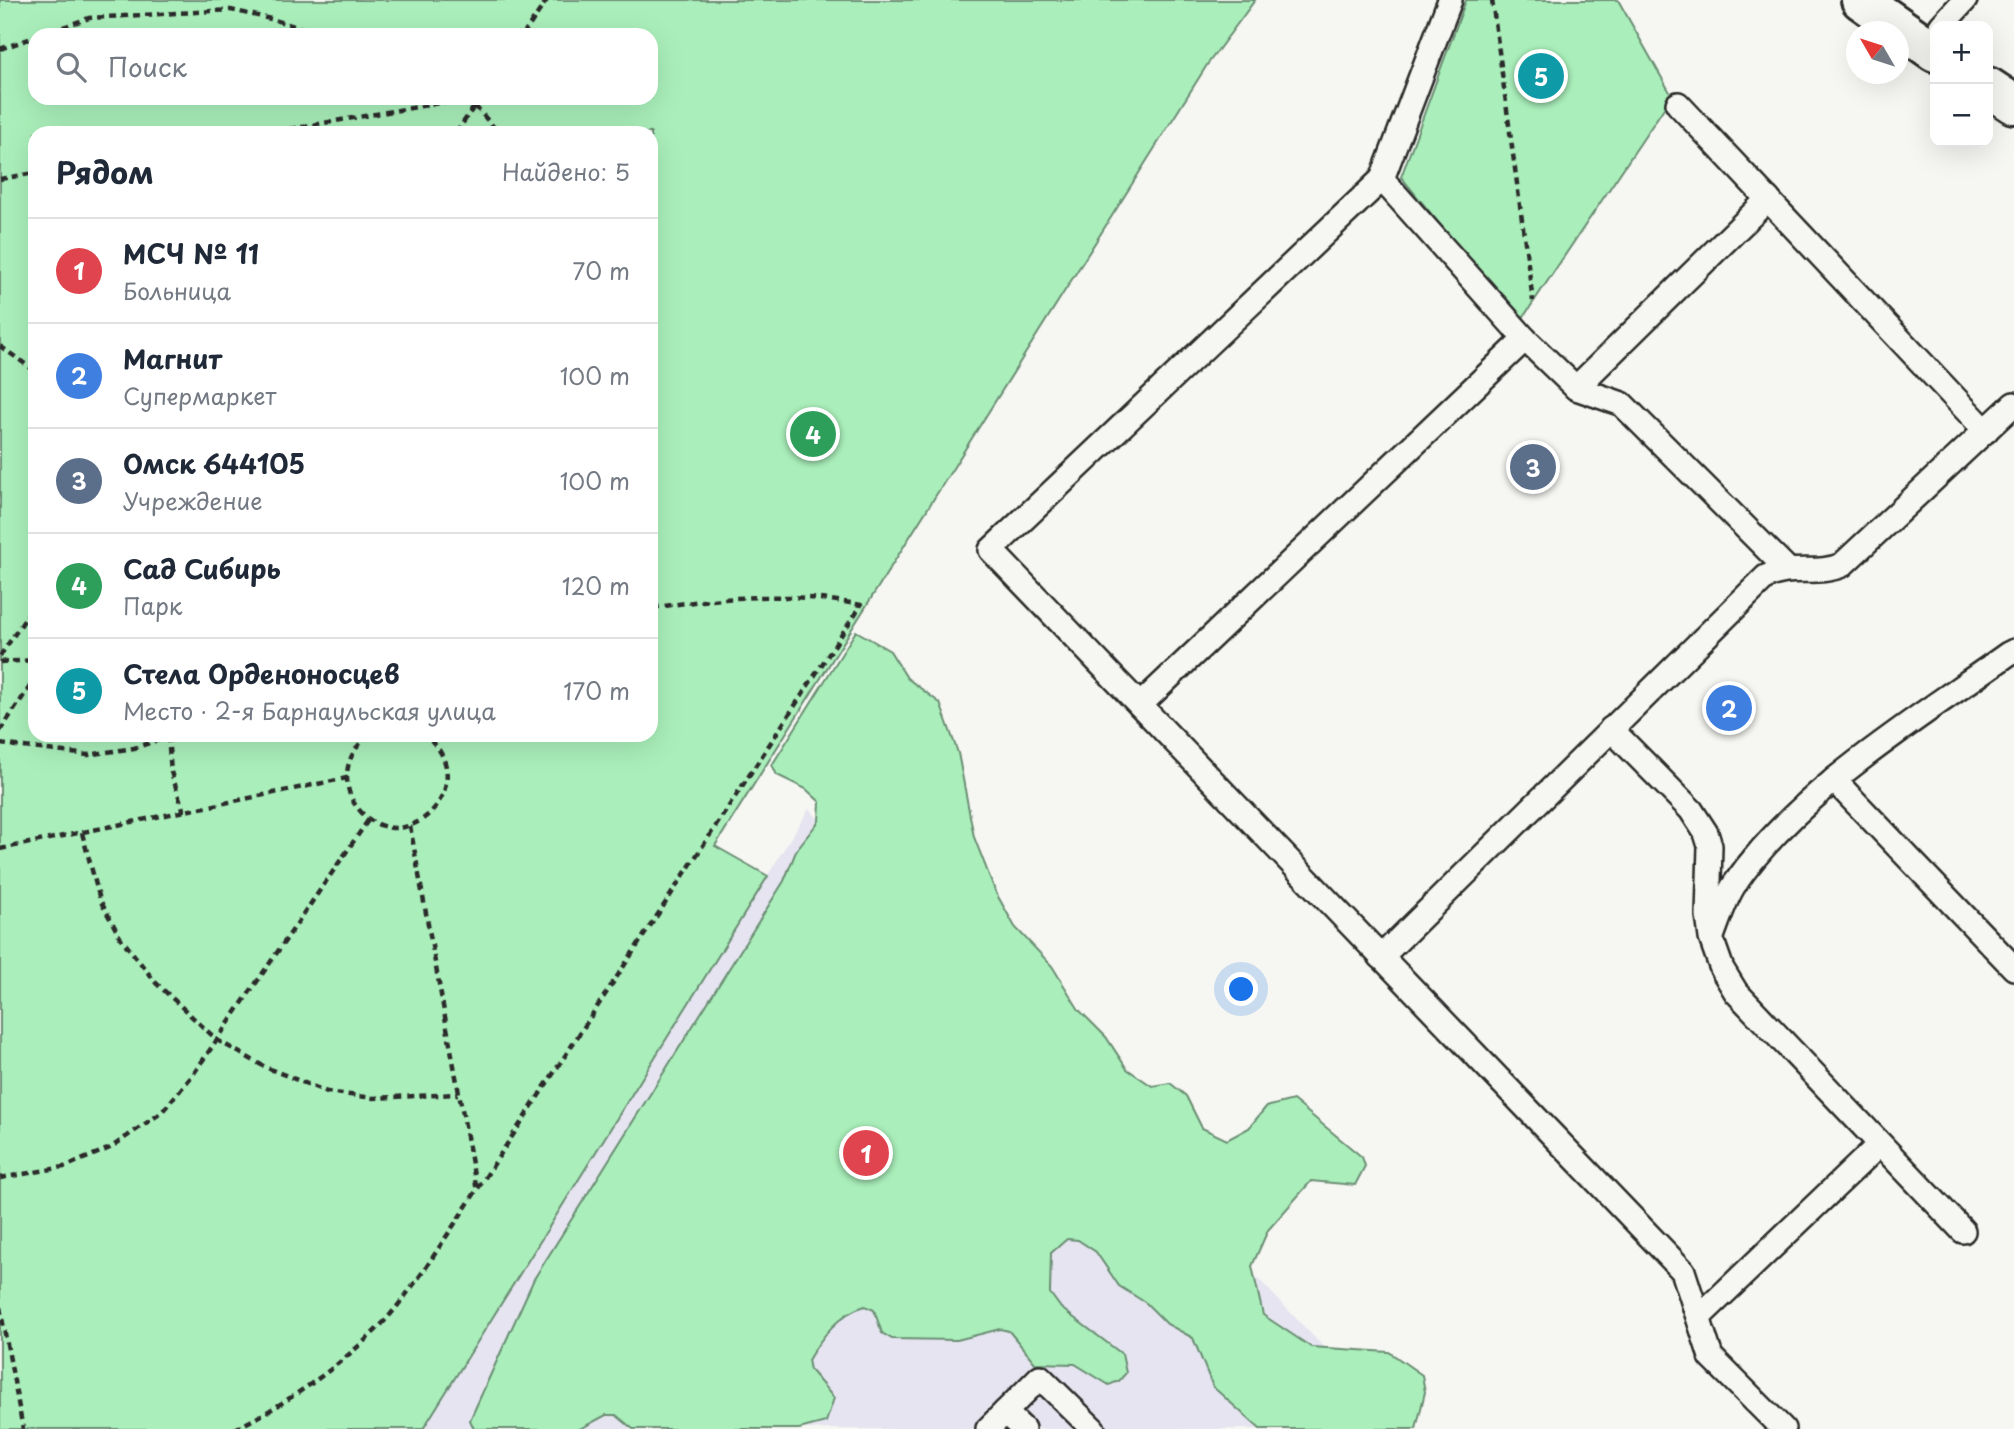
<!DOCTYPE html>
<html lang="ru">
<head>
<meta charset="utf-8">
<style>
  body { margin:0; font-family:"Playpen Sans",sans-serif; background:#f2f2f3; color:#1f2937 }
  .controls { position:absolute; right:21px; top:21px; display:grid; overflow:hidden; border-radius:14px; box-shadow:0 7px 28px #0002 }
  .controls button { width:63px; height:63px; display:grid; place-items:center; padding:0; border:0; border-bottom:2px solid #e0e1e3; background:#fff; color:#1f2937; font:35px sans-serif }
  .compass { position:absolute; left:1846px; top:21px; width:63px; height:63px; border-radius:50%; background:#fff; box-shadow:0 7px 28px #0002; rotate:309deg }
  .you { position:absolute; left:1242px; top:990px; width:24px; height:24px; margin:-18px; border:5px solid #fff; border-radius:50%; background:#1a73e8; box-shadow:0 0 0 10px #1a73e833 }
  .badge { display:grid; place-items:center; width:46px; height:46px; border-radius:50%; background:#0b8043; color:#fff; font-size:23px; font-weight:700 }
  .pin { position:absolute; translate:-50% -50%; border:4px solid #fff; box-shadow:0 2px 7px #0006 }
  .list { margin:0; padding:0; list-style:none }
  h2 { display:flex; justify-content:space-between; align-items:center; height:91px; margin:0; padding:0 28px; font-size:30px }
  h2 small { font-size:23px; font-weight:400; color:#747a83 }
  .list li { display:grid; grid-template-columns:46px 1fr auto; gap:21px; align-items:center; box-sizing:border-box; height:105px; padding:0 28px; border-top:2px solid #e0e1e3 }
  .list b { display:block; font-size:26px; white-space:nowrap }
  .list p { margin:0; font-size:23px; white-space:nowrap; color:#747a83 }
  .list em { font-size:23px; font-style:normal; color:#747a83 }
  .icon { flex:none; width:38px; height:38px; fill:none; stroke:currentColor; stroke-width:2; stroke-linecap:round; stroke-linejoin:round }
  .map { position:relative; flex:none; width:2014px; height:1429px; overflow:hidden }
  .search { position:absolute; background:#fff; box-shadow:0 7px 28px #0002; left:28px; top:28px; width:630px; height:77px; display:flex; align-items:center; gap:18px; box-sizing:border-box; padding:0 24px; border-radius:21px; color:#747a83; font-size:26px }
  .panel { position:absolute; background:#fff; box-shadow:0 7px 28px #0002; left:28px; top:126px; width:630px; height:616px; border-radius:21px }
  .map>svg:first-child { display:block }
  .built { fill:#e5e4f0 }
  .green { fill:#aaefbb; stroke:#6a8d73; stroke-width:2; fill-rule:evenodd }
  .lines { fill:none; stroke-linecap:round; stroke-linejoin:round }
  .lane-casing { stroke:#2b2b2b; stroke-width:28 }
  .secondary-casing { stroke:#2b2b2b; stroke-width:44 }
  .path { stroke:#2b2b2b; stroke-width:4.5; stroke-dasharray:7 5; stroke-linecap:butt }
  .lane { stroke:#f6f6f2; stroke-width:23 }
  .secondary { stroke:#f6f6f2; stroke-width:38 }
</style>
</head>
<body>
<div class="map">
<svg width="2014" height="1429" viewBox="0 0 2014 1429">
  <rect width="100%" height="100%" fill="#f6f6f2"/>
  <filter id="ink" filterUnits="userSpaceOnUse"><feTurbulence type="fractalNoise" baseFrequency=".0143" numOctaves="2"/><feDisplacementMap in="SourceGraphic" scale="14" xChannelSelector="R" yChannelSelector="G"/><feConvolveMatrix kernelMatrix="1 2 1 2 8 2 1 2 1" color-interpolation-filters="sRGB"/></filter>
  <g filter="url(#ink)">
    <!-- built -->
    <polygon class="built" points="809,809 1402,1429 423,1429"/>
    <!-- green -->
    <g class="green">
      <path d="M0,0h1255l-48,65 -492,781 53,30 -345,553h-423zM651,35v63h-616v-63zM35,133h616v602h-616z"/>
      <polygon points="1466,0 1618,0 1672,96 1520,322 1401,177"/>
      <path d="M856,631l34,20 17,27 33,25 18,50 16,84 22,56 19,34 37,39 27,44 27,27 21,32 25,17 18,-3 16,13 16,32 25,12 22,-12 17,-21 27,-7 69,57 3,9 -10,19 -44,-4 -43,49 -16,36 11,49 48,32 78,5 33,23 3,17 -9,37h-156l-47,-42 -20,-49 -26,-14 -21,-21 -27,-17 -23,-34 -18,-12 -11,-1 -16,14 -1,40 11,15 61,46 4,19 -7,8 -10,4 -34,-21 -40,-1 -26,-32 -9,-2 -43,11 -65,-1 -10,-6 -8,-23 -9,-4c-26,7 -44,32 -57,54l2,10 24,28 -8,24 -27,7h-166l-17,-14h-10l-26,14h-106l-4,-9 64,-141 250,-398 13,-32 22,-28 1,-19 -14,-13 -29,-14 -5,-10z"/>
    </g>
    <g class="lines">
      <!-- lane casing -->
      <g class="lane-casing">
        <g id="lane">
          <polyline points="1450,0 1382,179 991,550 1683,1271 1711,1357 1783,1429"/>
          <polyline points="1941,26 1965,0"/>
          <polyline points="1678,104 1986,431"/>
          <polyline points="1382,179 1525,339 1576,388 1622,404 1787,569"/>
          <polyline points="1576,388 1768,199"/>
          <polyline points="1140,705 1525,339"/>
          <polyline points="1611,729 1691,810 1706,833 1710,846 1708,915 1711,938 1722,969 1736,992 1963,1231"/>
          <polyline points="1834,780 2014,968"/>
          <path d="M1713,934c6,-16 12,-35 21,-49 64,-94 182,-165 274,-231l6,-3"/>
          <path d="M1381,957l385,-380c25,-13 51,-1 76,-12l172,-161"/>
          <polyline points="1699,1317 1880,1144"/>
          <polyline points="1005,1412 1023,1429"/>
          <polyline points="988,1429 1040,1377 1093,1429"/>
        </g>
      </g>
      <!-- secondary casing -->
      <g class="secondary-casing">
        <g id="secondary">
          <polyline points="1861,0 1935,52"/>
          <polyline points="1988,87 2014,104"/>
        </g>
      </g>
      <!-- path -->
      <g class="path">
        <polyline points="1492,0 1533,301"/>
        <polyline points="40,35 89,18 231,10 271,19 325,35"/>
        <polyline points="523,35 547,0"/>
        <polyline points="0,49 35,37"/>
        <polyline points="475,106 499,133"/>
        <polyline points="266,133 468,98"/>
        <polyline points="456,133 480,98"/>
        <polyline points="0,179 35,173"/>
        <polyline points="0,346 35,371"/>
        <polyline points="0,656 35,604"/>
        <polyline points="0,662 35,660"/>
        <polyline points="0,731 35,679"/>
        <path d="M369,735c-17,14 -25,31 -21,52 2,12 8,20 16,28 48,44 119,-35 61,-80"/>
        <polyline points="168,736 171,772 184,812"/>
        <polyline points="0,744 88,755 134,748 174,735"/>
        <polyline points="410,826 477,1191"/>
        <polyline points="82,833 100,900 120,937 156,983 217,1040 265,1067 327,1092 373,1098 458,1094"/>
        <polyline points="0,849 347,778"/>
        <polyline points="0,1178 64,1167 110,1148 161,1113 192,1076 369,819"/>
        <polyline points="0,1307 23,1429"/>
        <path d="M235,1429c53,-26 104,-62 146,-104 16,-17 30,-37 44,-56l436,-664c-70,-14 -140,-8 -210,3"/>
      </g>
      <!-- lane -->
      <use href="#lane" class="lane"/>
      <!-- secondary -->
      <use href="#secondary" class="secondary"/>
    </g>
  </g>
</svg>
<div class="controls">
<button>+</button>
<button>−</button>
</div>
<svg class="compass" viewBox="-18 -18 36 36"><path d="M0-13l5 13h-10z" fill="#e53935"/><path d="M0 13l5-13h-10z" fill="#747a83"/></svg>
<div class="you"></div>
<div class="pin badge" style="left:866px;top:1153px;background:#e0444e">1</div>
<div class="pin badge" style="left:1729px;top:708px;background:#3f7fe0">2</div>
<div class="pin badge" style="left:1533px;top:467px;background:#5c6f8a">3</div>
<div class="pin badge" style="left:813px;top:434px;background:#2e9e5b">4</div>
<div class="pin badge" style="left:1541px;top:76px;background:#0f9aa8">5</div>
<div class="search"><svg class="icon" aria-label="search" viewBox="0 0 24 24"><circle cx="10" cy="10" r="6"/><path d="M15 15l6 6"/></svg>Поиск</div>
<section class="panel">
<h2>Рядом<small>Найдено: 5</small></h2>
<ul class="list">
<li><span class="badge" style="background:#e0444e">1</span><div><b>МСЧ № 11</b><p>Больница</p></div><em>70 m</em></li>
<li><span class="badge" style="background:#3f7fe0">2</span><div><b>Магнит</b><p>Супермаркет</p></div><em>100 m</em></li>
<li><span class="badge" style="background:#5c6f8a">3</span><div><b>Омск 644105</b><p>Учреждение</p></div><em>100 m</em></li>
<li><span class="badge" style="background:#2e9e5b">4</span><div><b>Сад Сибирь</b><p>Парк</p></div><em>120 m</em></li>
<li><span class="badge" style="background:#0f9aa8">5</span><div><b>Стела Орденоносцев</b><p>Место · 2-я Барнаульская улица</p></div><em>170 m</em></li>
</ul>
</section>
</div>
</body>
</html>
